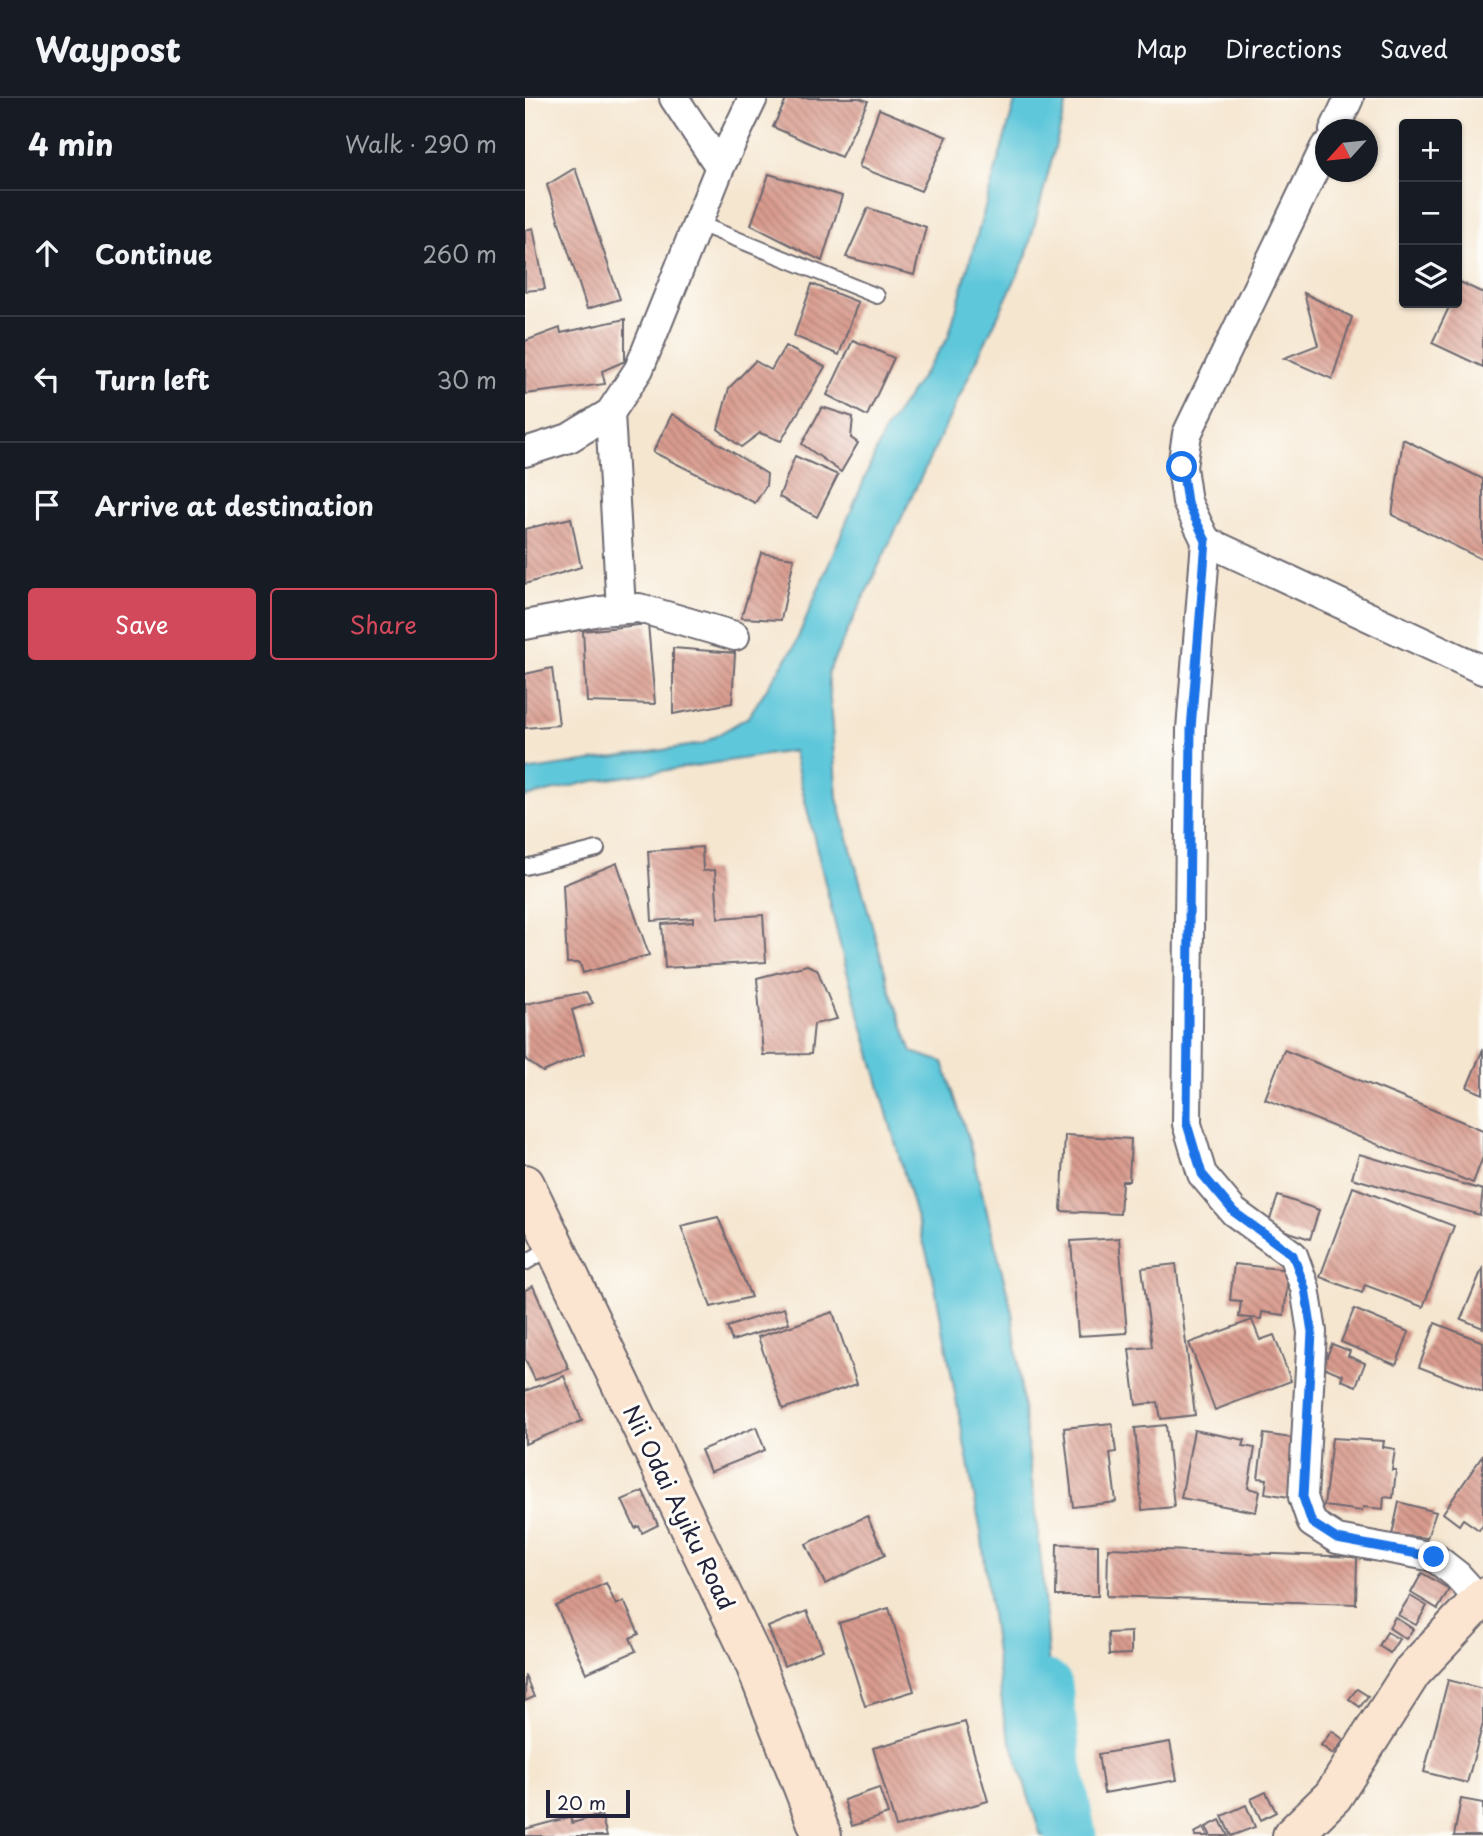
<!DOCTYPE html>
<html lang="en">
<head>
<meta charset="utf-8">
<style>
  body { margin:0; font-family:"Playpen Sans",sans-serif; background:#20242c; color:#f1f3f6 }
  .controls { position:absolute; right:21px; top:21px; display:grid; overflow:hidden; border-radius:7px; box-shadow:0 2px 5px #0004 }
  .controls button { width:63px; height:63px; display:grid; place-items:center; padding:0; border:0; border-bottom:2px solid #363941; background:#171b24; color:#f1f3f6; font:35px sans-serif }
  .compass { position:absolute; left:790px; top:21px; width:63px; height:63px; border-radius:50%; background:#171b24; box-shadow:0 2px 5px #0004; rotate:243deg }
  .scale { position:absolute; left:21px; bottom:18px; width:84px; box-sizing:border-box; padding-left:7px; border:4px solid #22223b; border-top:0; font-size:19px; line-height:24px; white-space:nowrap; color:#22223b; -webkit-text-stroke:5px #fdfcf7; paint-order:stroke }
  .stop { position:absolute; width:21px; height:21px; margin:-16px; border:5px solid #1a73e8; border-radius:50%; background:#fff }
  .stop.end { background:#1a73e8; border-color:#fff; box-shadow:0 2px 7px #0008 }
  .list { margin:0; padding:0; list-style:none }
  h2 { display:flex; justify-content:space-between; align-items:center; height:91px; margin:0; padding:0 28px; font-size:30px }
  h2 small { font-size:23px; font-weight:400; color:#9ea1a6 }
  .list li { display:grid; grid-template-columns:46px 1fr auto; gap:21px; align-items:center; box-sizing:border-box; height:126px; padding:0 28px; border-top:2px solid #363941 }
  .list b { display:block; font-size:26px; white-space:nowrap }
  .list em { font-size:23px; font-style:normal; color:#9ea1a6 }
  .actions { display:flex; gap:14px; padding:21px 28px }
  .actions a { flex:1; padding:16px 0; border:2px solid #d1495b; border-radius:7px; text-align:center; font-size:24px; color:#d1495b }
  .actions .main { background:#d1495b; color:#fff }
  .icon { flex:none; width:38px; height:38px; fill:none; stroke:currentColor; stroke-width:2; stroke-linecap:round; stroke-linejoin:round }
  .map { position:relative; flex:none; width:958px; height:1738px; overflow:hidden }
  header { display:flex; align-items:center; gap:42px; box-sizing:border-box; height:98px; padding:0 35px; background:#171b24; border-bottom:2px solid #363941 }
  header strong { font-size:33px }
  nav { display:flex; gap:38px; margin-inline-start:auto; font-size:24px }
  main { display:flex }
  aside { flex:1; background:#171b24 }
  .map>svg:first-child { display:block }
  .water { fill:#5ec7da; stroke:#40748a; stroke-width:2 }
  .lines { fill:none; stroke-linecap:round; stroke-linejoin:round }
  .river { stroke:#5ec7da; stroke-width:51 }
  .building { fill:url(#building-back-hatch) }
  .lane-casing { stroke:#6c676f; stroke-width:18 }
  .street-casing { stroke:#6c676f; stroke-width:32 }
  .secondary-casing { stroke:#6c676f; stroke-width:42 }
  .lane { stroke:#fff; stroke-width:14 }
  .street { stroke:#fff; stroke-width:28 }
  .secondary { stroke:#fce5d0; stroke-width:38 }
  .route { stroke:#1a73e8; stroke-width:9 }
  .labels { text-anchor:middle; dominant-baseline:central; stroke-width:6; stroke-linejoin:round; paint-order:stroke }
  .street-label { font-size:23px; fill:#22223b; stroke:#fdfcf7 }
</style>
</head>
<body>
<header>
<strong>Waypost</strong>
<nav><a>Map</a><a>Directions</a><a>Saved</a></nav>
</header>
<main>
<aside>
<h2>4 min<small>Walk · 290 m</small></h2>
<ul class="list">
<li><svg class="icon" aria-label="ahead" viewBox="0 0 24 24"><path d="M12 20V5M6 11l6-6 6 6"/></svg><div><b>Continue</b></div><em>260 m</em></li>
<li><svg class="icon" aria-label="left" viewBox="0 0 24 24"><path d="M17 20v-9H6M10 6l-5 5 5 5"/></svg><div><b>Turn left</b></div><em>30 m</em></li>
<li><svg class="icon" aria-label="arrive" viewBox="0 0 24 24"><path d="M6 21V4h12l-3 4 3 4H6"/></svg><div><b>Arrive at destination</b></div></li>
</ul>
<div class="actions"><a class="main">Save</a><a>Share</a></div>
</aside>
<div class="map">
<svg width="958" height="1738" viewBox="0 0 958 1738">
  <defs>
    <pattern id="building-back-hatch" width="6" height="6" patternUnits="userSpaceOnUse" patternTransform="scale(1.75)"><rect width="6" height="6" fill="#d99b8e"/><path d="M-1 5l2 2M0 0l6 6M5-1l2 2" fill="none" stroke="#b07e75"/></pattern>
  </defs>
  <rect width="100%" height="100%" fill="#fdfcf7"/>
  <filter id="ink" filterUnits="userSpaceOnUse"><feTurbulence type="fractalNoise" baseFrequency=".0143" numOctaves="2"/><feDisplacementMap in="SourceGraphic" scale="14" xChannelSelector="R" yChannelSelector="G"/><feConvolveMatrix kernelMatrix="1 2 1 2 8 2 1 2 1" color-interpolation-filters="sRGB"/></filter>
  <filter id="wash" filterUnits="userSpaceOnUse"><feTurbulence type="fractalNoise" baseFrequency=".00686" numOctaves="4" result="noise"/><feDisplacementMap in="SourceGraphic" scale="28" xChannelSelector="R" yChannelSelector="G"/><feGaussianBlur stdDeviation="1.57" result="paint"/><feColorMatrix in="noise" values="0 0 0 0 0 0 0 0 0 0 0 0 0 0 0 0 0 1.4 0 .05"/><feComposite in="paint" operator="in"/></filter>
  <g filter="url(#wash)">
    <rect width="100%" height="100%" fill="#f5e6d0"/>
    <!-- water -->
    <polygon class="water" points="491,0 543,0 501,159 303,574 312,700 365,892 387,954 418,964 444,1043 487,1213 517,1471 531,1675 550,1738 516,1738 479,1621 456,1434 408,1178 318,859 268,653 64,684 0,699 0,673 177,646 223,619 269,549 360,332 423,240"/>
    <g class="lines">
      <!-- river -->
      <polyline class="river" points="522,1588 530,1658 546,1738"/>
    </g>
    <g id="blocks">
      <!-- building -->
      <g class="building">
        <polygon points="262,0 334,0 343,3 316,59 248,29"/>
        <polygon points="354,11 422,39 396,93 334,69"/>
        <polygon points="50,70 95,201 62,211 22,87"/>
        <polygon points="244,76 317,98 297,163 226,127"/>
        <polygon points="343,110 401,129 389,177 321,159"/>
        <polygon points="8,130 20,191 0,193 0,132"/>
        <polygon points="935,184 958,195 958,269 907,245 926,205 932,205"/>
        <polygon points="287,186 333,204 314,257 269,238"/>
        <polygon points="779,195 827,219 807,281 759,260 793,247"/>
        <polygon points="100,221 100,263 77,273 80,286 0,296 0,243 35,230 36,235"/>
        <polygon points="328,242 369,260 342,318 302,297"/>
        <polygon points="260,248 300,269 256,343 235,335 216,349 193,331 204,290 230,263 246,272"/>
        <polygon points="297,309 328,319 326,340 333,345 316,374 277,346"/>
        <polygon points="147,316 242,376 241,388 230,405 128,354"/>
        <polygon points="878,341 958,381 958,462 867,417"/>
        <polygon points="270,358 313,377 292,419 254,399"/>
        <polygon points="46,420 56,469 0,486 0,431"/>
        <polygon points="236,455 269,460 256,522 216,520"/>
        <polygon points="123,526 130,606 62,604 58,533"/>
        <polygon points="148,550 210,555 207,605 148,616"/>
        <polygon points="27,570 34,627 0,630 0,576"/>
        <polygon points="177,749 178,773 190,772 193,820 238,817 241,864 140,870 137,826 168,824 168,820 127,823 123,753"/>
        <polygon points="92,765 124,857 58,875 55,865 42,865 38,787"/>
        <polygon points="282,867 292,871 312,921 289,926 286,956 238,957 232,880"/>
        <polygon points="61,894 68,905 47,912 59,956 18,974 1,962 0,906"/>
        <polygon points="958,951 958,996 942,989"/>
        <polygon points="759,952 958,1032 958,1059 948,1085 740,1001"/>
        <polygon points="540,1037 606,1041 604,1083 597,1083 595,1116 536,1113"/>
        <polygon points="834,1056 958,1092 955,1117 827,1080"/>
        <polygon points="828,1089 929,1128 898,1209 840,1187 837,1195 795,1179"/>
        <polygon points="753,1098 794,1112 785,1141 743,1127"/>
        <polygon points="193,1119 226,1199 186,1209 156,1128"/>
        <polygon points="594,1140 602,1235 553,1238 546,1143"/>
        <polygon points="651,1166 670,1317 636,1321 633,1304 611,1307 604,1251 627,1249 617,1170"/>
        <polygon points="709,1166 764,1172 759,1217 737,1214 736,1221 714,1219 716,1203 705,1202"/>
        <polygon points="958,1169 958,1230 936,1221"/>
        <polygon points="8,1188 44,1271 10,1282 0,1261 0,1192"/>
        <polygon points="259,1210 264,1225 207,1243 202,1229"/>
        <polygon points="829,1211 884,1234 871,1267 816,1244"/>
        <polygon points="308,1214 332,1286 258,1311 233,1239"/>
        <polygon points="727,1222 735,1242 749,1237 766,1283 690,1312 664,1245"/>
        <polygon points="910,1225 958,1244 958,1294 894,1269"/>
        <polygon points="807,1246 825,1253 823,1258 840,1265 831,1288 816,1282 818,1277 798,1269"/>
        <polygon points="39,1278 57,1323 0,1346 0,1293"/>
        <polygon points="587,1325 591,1354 585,1355 591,1404 548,1409 539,1330"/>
        <polygon points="641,1327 649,1409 617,1412 610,1330"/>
        <polygon points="231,1329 240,1352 185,1374 176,1352"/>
        <polygon points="669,1332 720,1342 718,1348 730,1350 723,1390 735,1393 731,1414 656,1400"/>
        <polygon points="739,1336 773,1341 764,1399 740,1395 742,1381 733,1380"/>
        <polygon points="807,1340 859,1343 858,1349 870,1351 867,1372 871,1372 868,1400 859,1399 858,1411 838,1409 837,1413 799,1408"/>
        <polygon points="958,1357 958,1427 954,1432 938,1421 934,1427 918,1415"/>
        <polygon points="118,1393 133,1427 117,1435 114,1428 110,1430 97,1402"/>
        <polygon points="874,1404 911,1414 902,1440 867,1437"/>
        <polygon points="342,1418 360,1457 300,1486 281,1446"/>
        <polygon points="532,1446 573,1447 573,1498 531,1498"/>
        <polygon points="583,1450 832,1459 831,1506 582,1498"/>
        <polygon points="897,1475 924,1491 913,1511 886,1495"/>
        <polygon points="81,1485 91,1507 99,1503 114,1536 105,1540 111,1553 61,1575 31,1508"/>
        <polygon points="885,1498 902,1508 891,1527 873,1517"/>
        <polygon points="364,1510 389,1593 340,1608 314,1525"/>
        <polygon points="282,1513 298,1552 259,1568 243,1529"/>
        <polygon points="870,1519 888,1531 881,1541 864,1530"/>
        <polygon points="606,1534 606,1556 584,1557 583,1535"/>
        <polygon points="862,1534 874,1541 865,1555 854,1548"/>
        <polygon points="0,1577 9,1599 0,1603"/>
        <polygon points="923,1582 958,1591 958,1625 942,1685 899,1674"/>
        <polygon points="832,1591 843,1598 835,1609 824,1601"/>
        <polygon points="440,1624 463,1703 371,1729 348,1650"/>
        <polygon points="807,1633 819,1642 808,1656 796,1647"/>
        <polygon points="645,1644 652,1682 579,1695 573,1656"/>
        <polygon points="354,1690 363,1716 327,1728 319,1702"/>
        <polygon points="741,1694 751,1714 736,1722 726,1701"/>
        <polygon points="936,1701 958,1705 958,1738 929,1738"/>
        <polygon points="721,1707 730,1729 706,1738 697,1718"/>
        <polygon points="76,1717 82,1738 0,1738 0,1731 45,1719 47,1725"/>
        <polygon points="695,1722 703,1738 686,1738 681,1729"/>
        <polygon points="679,1730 683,1738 670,1738 669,1735"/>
      </g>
    </g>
  </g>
  <g filter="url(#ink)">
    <use href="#blocks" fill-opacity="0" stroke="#6c676f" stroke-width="2"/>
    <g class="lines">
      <!-- lane casing -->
      <g class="lane-casing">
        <g id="lane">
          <polyline points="172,125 352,198"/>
          <polyline points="0,769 72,751"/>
          <polyline points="0,1165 28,1148"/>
        </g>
      </g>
      <!-- street casing -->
      <g class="street-casing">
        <g id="street">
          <polyline points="149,0 195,69"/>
          <polyline points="809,32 824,0"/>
          <polyline points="800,49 662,336 657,369 662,404 681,443 666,631 662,1026 677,1076 709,1114 768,1157 780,1190 787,1234 778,1399 787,1425 812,1441 909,1459 932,1477 954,1501"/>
          <polyline points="85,315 96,511"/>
          <polyline points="0,354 44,340 85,315 114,271 195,69 228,0"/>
          <polyline points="681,443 958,572"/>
          <polyline points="0,527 75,513 114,510 210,538"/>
        </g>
      </g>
      <!-- secondary casing -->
      <g class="secondary-casing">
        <g id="secondary">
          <polyline points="0,1086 228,1561 297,1738"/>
          <polyline points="767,1738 808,1698 887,1574 958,1499"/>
        </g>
      </g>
      <!-- lane -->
      <use href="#lane" class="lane"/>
      <!-- street -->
      <use href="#street" class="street"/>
      <!-- secondary -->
      <use href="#secondary" class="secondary"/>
    </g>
  </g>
  <g class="lines" filter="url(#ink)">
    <!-- route -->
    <polyline class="route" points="657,369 662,404 681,443 666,631 662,1026 677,1076 709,1114 768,1157 780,1190 787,1234 778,1399 787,1425 812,1441 909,1459"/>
  </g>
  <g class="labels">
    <!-- street labels -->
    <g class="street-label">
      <text transform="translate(155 1409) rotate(64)">Nii Odai Ayiku Road</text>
    </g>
  </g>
</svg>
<div class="controls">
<button>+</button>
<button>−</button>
<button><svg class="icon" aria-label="layers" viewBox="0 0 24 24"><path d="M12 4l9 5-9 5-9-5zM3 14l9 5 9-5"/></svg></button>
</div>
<svg class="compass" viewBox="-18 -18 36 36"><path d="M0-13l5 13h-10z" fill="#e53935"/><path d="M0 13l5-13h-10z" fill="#9ea1a6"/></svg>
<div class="scale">20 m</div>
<div class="stop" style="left:657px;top:369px"></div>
<div class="stop end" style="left:909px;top:1459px"></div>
</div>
</main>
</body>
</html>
